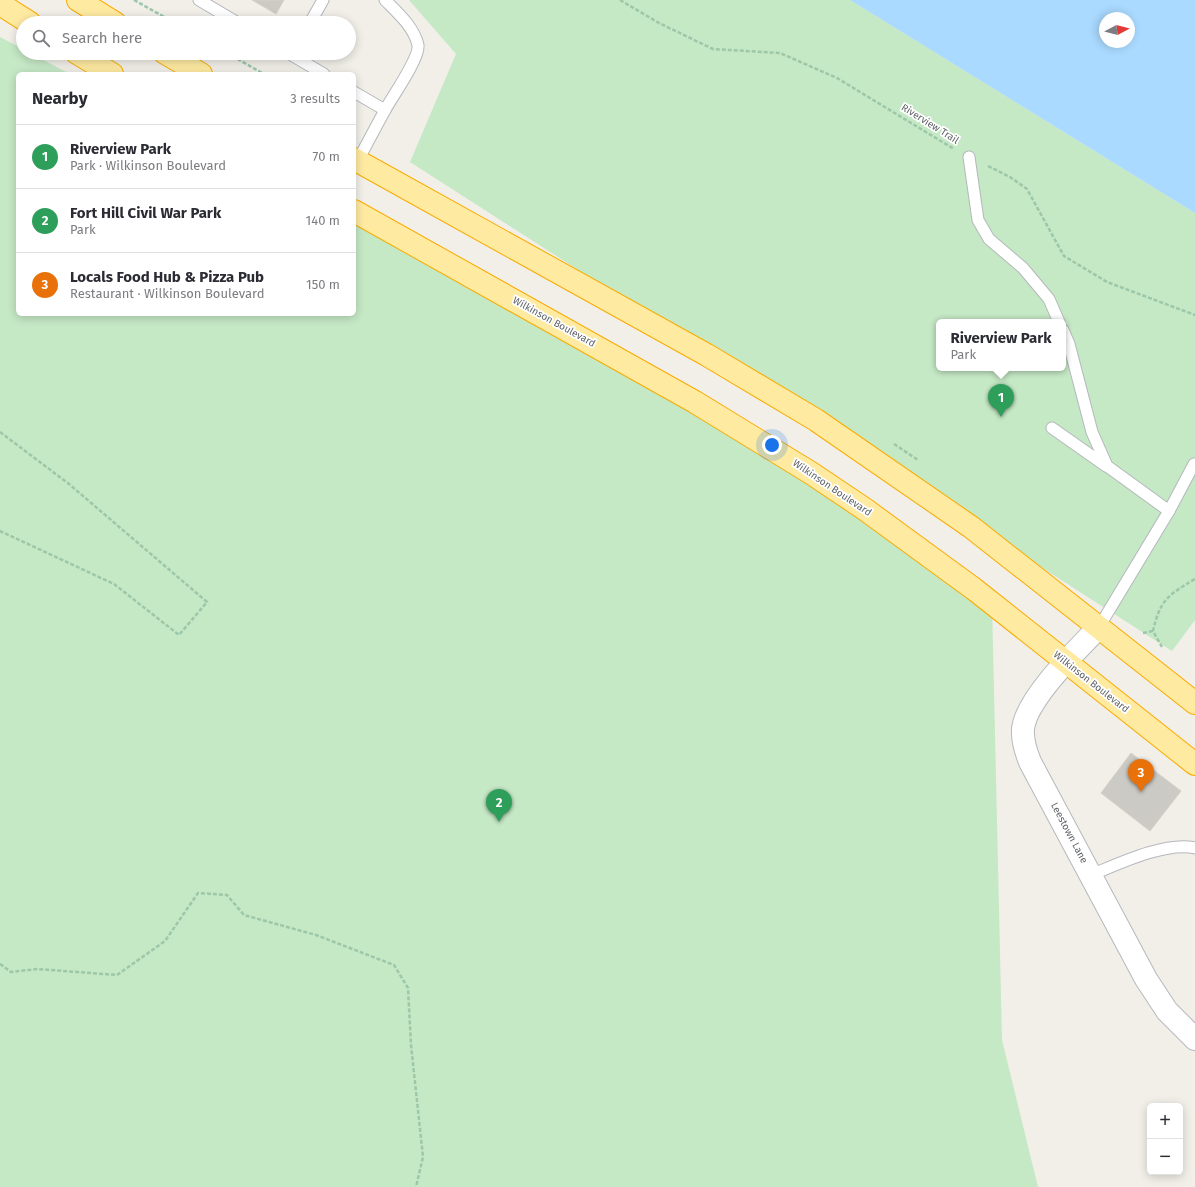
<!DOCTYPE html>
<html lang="en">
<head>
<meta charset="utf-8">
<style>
  body { margin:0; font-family:"Fira Sans",sans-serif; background:#f2f2f3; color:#2b2b33 }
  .controls { position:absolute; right:12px; bottom:12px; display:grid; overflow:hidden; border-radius:6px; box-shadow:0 2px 10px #0003 }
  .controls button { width:36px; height:36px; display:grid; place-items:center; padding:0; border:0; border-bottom:1px solid #e1e1e2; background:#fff; color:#2b2b33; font:20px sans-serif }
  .compass { position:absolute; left:1099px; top:12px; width:36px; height:36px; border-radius:50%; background:#fff; box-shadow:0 2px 10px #0003; rotate:83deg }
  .you { position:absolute; left:772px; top:445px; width:14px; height:14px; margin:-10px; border:3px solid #fff; border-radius:50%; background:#1a73e8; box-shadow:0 0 0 6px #1a73e833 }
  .badge { display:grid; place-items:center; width:26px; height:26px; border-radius:50%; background:#ea4335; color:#fff; font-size:13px; font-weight:700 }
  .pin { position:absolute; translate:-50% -33px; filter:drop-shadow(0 1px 2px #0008) }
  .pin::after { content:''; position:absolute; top:21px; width:14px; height:12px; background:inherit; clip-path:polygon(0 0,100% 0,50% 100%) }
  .popup { position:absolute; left:936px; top:319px; width:130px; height:52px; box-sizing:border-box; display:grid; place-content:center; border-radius:6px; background:#fff; filter:drop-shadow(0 1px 3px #0005); font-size:13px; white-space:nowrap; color:#7c7c81 }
  .popup b { font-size:15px; color:#2b2b33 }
  .popup::after { content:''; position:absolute; left:50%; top:100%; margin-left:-8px; border:8px solid transparent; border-top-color:#fff }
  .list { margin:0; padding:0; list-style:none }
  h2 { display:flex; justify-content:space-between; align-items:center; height:52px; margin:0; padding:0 16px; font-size:17px }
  h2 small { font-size:13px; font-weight:400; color:#7c7c81 }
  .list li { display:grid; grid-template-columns:26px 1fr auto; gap:12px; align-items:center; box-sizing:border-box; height:64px; padding:0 16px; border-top:1px solid #e1e1e2 }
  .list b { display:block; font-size:15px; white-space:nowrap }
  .list p { margin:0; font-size:13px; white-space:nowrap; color:#7c7c81 }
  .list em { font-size:13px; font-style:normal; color:#7c7c81 }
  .icon { flex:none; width:22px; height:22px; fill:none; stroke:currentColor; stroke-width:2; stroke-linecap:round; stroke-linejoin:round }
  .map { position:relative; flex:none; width:1195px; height:1187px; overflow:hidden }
  .search { position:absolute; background:#fff; box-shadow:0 2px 10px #0003; left:16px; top:16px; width:340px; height:44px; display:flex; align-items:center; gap:10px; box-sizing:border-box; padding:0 14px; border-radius:22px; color:#7c7c81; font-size:15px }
  .panel { position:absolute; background:#fff; box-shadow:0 2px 10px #0003; left:16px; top:72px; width:340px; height:244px; border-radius:6px }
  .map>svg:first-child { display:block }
  .green { fill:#c5e8c5; fill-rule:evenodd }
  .water { fill:#aadaff; fill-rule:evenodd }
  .building { fill:#cccac5; stroke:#d6d1c6 }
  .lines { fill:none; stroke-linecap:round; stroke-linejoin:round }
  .service-casing { stroke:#b5b8bc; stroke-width:13 }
  .minor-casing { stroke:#b5b8bc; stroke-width:24 }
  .trunk-casing { stroke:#f9ab00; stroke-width:24 }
  .path { stroke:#9cc7a9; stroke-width:2.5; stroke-dasharray:4 2; stroke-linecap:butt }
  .service { stroke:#fff; stroke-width:11 }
  .minor { stroke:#fff; stroke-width:22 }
  .trunk { stroke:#feeaa1; stroke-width:22 }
  .labels { text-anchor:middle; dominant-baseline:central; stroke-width:3.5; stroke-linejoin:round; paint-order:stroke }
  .street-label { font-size:10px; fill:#5f6368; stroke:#fff }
</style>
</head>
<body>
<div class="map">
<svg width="1195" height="1187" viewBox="0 0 1195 1187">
  <rect width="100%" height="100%" fill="#f1efe8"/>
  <!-- green -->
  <g class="green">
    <path d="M409,0h441l345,213v407l-23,31 -762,-489 46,-108zM939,322h124v46h-124z"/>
    <polygon points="0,37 23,49 23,53 30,53 70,74 18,74 18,314 354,314 354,224 727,421 992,604 1002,1040 1038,1187 0,1187"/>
  </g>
  <!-- water -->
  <path class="water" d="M850,0h345v213zM1105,18h24v24h-24z"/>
  <!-- building -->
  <g class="building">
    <polygon points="252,0 284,0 276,14"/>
    <polygon points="1131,753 1181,791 1150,831 1101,793"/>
  </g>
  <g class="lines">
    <!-- service casing -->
    <g class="service-casing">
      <g id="service">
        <polyline points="199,0 238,23"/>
        <polyline points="310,23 323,0"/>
        <polyline points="288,53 324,74"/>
        <polyline points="354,92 385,110 356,164"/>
        <path d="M385,110c7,-13 35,-52 33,-65 -4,-18 -21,-33 -33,-45"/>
        <polyline points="969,157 978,220 989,239 1023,268 1049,299 1059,322"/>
        <polyline points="1063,330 1069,344 1092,432 1107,466 1169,511"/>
        <polyline points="1052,428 1106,466"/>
        <polyline points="1099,627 1169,511 1194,464"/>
        <path d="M1091,875c27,-11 75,-34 104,-27"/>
      </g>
    </g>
    <!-- minor casing -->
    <g class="minor-casing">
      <path id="minor" d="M1099,627c-22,23 -73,72 -76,102 -1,12 3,23 7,33l116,217 21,32 28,28"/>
    </g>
    <!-- trunk casing -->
    <g class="trunk-casing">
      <g id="trunk">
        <polyline points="78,0 115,23"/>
        <polyline points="0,4 30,23"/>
        <polyline points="77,53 112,74"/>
        <polyline points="165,53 201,74"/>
        <polyline points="354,159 707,355 816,420 971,527 1195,703"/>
        <polyline points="354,211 695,402 811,473 866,510 974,589 1195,764"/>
      </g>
    </g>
    <!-- path -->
    <g class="path">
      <polyline points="134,0 175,23"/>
      <polyline points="620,0 659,23 713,49 780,53 837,78 954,149"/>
      <polyline points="227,53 264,74"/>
      <polyline points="988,166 1010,177 1027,189 1064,256 1107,282 1195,315"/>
      <polyline points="0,432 69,484 207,602 179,635 114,584 0,531"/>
      <polyline points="894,444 918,460"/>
      <polyline points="1143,633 1153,631"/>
      <path d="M1162,647l-9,-16c7,-31 15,-36 42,-52"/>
      <polyline points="0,964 11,972 37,969 117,975 165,941 198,893 227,895 244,915 316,935 394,965 408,988 411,1045 423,1157 416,1187"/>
    </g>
    <!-- service -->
    <use href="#service" class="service"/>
    <!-- minor -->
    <use href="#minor" class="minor"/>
    <!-- trunk -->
    <use href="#trunk" class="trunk"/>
  </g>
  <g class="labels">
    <!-- street labels -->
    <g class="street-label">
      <text transform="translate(930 124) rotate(32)">Riverview Trail</text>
      <text transform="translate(554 322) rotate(29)">Wilkinson Boulevard</text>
      <text transform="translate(832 488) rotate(34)">Wilkinson Boulevard</text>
      <text transform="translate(1091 682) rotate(38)">Wilkinson Boulevard</text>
      <text transform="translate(1069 833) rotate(62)">Leestown Lane</text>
    </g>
  </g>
</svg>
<div class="controls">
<button>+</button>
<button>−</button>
</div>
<svg class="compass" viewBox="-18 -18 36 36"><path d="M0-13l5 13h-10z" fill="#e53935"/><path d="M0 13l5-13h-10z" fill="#7c7c81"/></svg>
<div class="you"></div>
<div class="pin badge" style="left:1001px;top:417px;background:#2e9e5b">1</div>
<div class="popup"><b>Riverview Park</b>Park</div>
<div class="pin badge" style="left:499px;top:822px;background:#2e9e5b">2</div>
<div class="pin badge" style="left:1141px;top:792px;background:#e8710a">3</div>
<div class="search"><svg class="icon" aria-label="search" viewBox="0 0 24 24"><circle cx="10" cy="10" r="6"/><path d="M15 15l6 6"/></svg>Search here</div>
<section class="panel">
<h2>Nearby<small>3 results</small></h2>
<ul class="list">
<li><span class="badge" style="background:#2e9e5b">1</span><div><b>Riverview Park</b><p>Park · Wilkinson Boulevard</p></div><em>70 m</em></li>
<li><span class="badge" style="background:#2e9e5b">2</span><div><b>Fort Hill Civil War Park</b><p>Park</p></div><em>140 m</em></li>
<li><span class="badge" style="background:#e8710a">3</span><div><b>Locals Food Hub &amp; Pizza Pub</b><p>Restaurant · Wilkinson Boulevard</p></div><em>150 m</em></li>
</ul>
</section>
</div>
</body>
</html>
